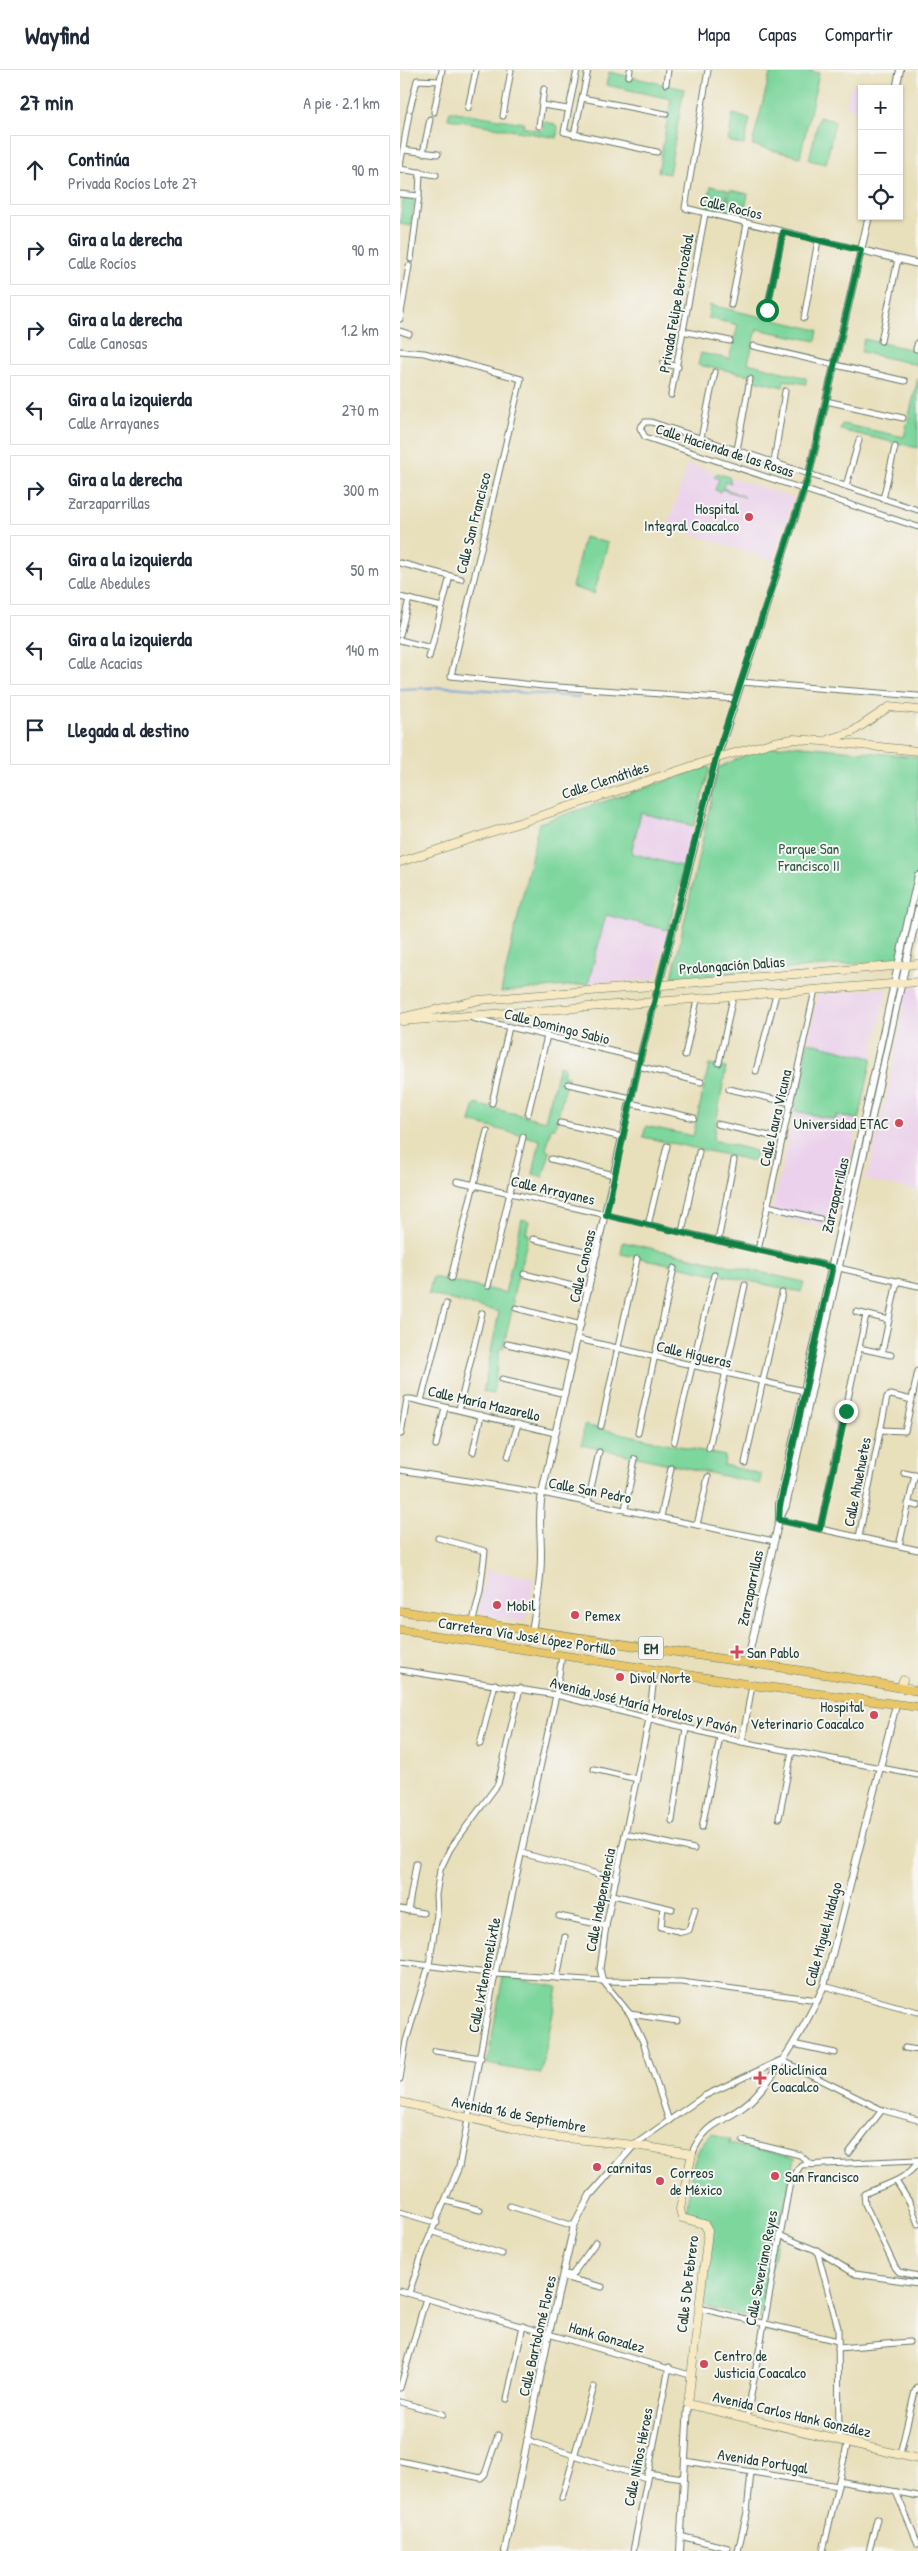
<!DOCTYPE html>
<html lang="es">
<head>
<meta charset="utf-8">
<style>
  body { margin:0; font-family:"Patrick Hand",sans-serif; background:#f6f6f7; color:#1f2937 }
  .controls { position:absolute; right:15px; top:15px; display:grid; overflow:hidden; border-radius:0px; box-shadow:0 1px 4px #0004 }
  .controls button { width:45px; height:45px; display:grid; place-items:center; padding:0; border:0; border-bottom:1px solid #e0e1e3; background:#fff; color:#1f2937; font:25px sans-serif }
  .stop { position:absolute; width:15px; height:15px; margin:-11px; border:4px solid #0b8043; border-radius:50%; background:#fff }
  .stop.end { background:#0b8043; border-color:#fff; box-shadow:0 1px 5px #0008 }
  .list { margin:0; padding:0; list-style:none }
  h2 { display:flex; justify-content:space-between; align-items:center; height:65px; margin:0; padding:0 20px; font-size:21px }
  h2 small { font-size:16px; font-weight:400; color:#747a83 }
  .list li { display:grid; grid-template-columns:32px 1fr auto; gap:15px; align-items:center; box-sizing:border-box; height:70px; margin:0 10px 10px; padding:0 10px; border:1px solid #e0e1e3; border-radius:0px }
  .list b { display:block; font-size:19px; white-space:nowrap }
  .list p { margin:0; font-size:16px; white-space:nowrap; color:#747a83 }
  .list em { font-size:16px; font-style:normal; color:#747a83 }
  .icon { flex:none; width:28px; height:28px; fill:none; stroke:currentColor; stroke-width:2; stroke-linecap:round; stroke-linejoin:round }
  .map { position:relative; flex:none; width:518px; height:2481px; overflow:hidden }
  header { display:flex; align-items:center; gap:30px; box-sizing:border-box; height:70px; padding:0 25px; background:#fff; border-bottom:1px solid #e0e1e3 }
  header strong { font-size:24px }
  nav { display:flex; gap:28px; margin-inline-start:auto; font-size:18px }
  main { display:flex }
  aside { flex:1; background:#fff }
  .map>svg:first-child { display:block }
  .built { fill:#ebd1eb }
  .green { fill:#7dd69c; stroke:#4e8a68 }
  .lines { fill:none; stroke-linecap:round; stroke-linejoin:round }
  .stream { stroke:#719fd9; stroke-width:2 }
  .minor-casing { stroke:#657663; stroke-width:7 }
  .tertiary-casing { stroke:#657663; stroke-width:8 }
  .secondary-casing { stroke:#657663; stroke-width:9 }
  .primary-casing { stroke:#657663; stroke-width:9 }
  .minor { stroke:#fff; stroke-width:5 }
  .tertiary { stroke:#fff; stroke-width:6 }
  .secondary { stroke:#f6e9c3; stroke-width:8 }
  .primary { stroke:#e9c769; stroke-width:8 }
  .route { stroke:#0b8043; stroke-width:6 }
  .poi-dot { fill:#d1495b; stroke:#f6f6f2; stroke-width:2 }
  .labels { text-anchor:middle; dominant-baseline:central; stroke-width:4; stroke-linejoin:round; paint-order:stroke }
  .shield { fill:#f6f6f2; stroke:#60746d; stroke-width:1 }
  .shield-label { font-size:14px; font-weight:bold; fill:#1f3d34 }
  .street-label { font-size:15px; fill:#1f3d34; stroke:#f6f6f2 }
  .poi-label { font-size:15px; fill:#1f3d34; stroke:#f6f6f2; text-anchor:start }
  .park-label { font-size:15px; fill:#325c49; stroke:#f6f6f2 }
</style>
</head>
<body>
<header>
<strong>Wayfind</strong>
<nav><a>Mapa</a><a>Capas</a><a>Compartir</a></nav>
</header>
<main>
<aside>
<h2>27 min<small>A pie · 2.1 km</small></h2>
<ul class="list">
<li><svg class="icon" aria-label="ahead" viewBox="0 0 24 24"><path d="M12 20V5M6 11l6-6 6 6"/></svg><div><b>Continúa</b><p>Privada Rocíos Lote 27</p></div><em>90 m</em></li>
<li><svg class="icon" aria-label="right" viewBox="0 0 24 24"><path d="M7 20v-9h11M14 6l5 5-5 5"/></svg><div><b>Gira a la derecha</b><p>Calle Rocíos</p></div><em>90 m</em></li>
<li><svg class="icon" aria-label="right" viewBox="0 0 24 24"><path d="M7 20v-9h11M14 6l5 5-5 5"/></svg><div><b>Gira a la derecha</b><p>Calle Canosas</p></div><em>1.2 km</em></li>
<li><svg class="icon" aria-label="left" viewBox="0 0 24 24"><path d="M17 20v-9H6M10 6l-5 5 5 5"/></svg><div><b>Gira a la izquierda</b><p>Calle Arrayanes</p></div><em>270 m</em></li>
<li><svg class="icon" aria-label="right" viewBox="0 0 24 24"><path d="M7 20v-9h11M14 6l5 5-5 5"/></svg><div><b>Gira a la derecha</b><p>Zarzaparrillas</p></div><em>300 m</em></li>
<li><svg class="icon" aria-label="left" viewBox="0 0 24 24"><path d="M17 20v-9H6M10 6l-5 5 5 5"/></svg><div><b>Gira a la izquierda</b><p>Calle Abedules</p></div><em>50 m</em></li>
<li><svg class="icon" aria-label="left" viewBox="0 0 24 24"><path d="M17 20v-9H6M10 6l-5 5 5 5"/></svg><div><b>Gira a la izquierda</b><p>Calle Acacias</p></div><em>140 m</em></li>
<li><svg class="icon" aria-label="arrive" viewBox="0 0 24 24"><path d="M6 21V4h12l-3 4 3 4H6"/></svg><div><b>Llegada al destino</b></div></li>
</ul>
</aside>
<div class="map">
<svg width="518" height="2481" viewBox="0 0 518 2481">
  <rect width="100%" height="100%" fill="#f6f6f2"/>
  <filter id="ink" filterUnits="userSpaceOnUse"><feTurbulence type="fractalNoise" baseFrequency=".02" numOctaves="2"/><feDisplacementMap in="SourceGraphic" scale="10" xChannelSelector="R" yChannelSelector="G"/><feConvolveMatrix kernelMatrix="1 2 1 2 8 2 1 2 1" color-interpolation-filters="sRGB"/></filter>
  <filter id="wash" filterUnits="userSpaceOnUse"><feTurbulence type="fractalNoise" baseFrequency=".0096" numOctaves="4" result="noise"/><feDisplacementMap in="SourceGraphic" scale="20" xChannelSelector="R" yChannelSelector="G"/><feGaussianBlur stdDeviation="1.12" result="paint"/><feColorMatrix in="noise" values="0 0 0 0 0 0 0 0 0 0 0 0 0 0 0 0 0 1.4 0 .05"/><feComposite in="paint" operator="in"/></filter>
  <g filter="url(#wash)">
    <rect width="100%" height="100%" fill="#e8dfbb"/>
    <!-- built -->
    <g class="built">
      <polygon points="451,14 470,19 462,19 462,41 446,37"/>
      <polygon points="288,394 394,428 374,491 268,456"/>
      <polygon points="241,743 294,756 284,797 231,783"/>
      <polygon points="206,845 268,860 256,909 188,914"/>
      <polygon points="518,916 518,1121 464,1109 465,1104 468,1105 492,1002 507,917"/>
      <polygon points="487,918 472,988 408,972 418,924"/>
      <polygon points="395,1041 435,1050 437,1045 459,1050 435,1157 427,1155 426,1158 371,1145"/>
      <polygon points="86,1500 134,1508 125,1552 78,1545"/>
    </g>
    <!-- green -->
    <g class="green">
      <polygon points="371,0 405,0 419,3 400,87 352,75"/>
      <polygon points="209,2 284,19 269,104 258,102 271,29 206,15"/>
      <polygon points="50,41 124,53 123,57 142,61 144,51 158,56 157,68 48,49"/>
      <polygon points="333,44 350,49 344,75 328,71"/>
      <polygon points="419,47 435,51 426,94 409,90"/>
      <polygon points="311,116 328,120 324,144 306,140"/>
      <polygon points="330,120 348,124 343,148 325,144"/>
      <polygon points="3,128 14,129 11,156 0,154"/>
      <polygon points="310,235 418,260 416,271 357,259 348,293 406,308 406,314 384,310 383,317 354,310 355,306 298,295 301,283 329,289 338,255 308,248"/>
      <polygon points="464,269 518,281 518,295 461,282"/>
      <polygon points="518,308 518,378 440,360 442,354 504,367"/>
      <polygon points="317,403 329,407 331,413 325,412 323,418 345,427 321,419 320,422 315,420 319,409 314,407"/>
      <polygon points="184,467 208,473 194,524 172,517"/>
      <polygon points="391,675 518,687 518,811 502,890 272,908 318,698 356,680"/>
      <polygon points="308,697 310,698 294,756 241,743 231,783 284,797 268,860 206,845 188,914 101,922 139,753"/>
      <polygon points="408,972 472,988 459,1050 437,1045 436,1050 395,1041"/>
      <polygon points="159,995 165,997 163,1005 168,1006 155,1058 151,1058 146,1080 150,1082 143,1107 133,1104 140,1070 70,1052 75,1034 145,1051"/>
      <polygon points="309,995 326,998 313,1070 356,1081 354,1091 243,1067 246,1056 293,1066"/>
      <polygon points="122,1149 129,1151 126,1163 129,1164 112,1230 114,1231 103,1279 100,1278 93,1324 83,1322 99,1242 28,1224 33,1207 105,1223"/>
      <polygon points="223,1172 404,1212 401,1222 221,1184"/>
      <polygon points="184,1355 325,1386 324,1395 361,1404 360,1414 182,1375"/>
      <polygon points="103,1906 158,1917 141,2004 87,1994"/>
      <path d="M312,2063l18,7 -1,4 66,14 -35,161 -57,-13 8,-78 -8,-7 -17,-5c4,-28 3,-64 26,-83z"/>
    </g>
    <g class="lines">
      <!-- stream -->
      <polyline class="stream" points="0,619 50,617 179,627"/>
    </g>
  </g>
  <g filter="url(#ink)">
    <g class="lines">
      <!-- minor casing -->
      <g class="minor-casing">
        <g id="minor">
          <polyline points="177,0 164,62 257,82"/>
          <polyline points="308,0 285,138 461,180"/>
          <polyline points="229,6 230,0"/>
          <polyline points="266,14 268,0"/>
          <polyline points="182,28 266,44"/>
          <polyline points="142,35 168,39"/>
          <polyline points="68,38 76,0"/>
          <polyline points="10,39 17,10 40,11"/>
          <polyline points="34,42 42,0"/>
          <polyline points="103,46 111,0"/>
          <polyline points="139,56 144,19"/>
          <polyline points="174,65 188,0"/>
          <polyline points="3,80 38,84"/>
          <polyline points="23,83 30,49"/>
          <polyline points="0,96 9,44"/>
          <polyline points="0,99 36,105"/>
          <polyline points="0,124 19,126"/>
          <polyline points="11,189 19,126 20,102"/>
          <polyline points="331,235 347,154"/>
          <polyline points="367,240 383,162"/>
          <polyline points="404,248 418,170"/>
          <polyline points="0,249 9,196"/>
          <polyline points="0,261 9,264"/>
          <polyline points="282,261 330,271"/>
          <polyline points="481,271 498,189"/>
          <polyline points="353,276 505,311"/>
          <polyline points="516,279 518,272"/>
          <polyline points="0,281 24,283 121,309 51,606 143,616 336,629"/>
          <polyline points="263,293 278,297"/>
          <polyline points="271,325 305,144"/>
          <polyline points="426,331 503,348"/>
          <polyline points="301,368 315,302"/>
          <polyline points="337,380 350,309"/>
          <polyline points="374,392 385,321"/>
          <polyline points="446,416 459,370"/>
          <polyline points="483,429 495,377"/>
          <polyline points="518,440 251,352 245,352 240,358 245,367 518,457"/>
          <polyline points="0,493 61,509"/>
          <polyline points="0,527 42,537"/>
          <polyline points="0,565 9,529"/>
          <polyline points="0,570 31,578"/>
          <polyline points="29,587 50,506"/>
          <polyline points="341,612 518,626"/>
          <polyline points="72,948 240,988"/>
          <polyline points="285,985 297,930"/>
          <polyline points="319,993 333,927"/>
          <polyline points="238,996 301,1012"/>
          <polyline points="356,1001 376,924"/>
          <polyline points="168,1014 231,1028"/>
          <polyline points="329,1019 391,1033"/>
          <polyline points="92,1033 109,957"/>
          <polyline points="230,1033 294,1048"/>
          <polyline points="128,1044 147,966"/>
          <polyline points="160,1053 222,1067"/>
          <polyline points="317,1054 383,1069"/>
          <polyline points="151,1089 214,1105"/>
          <polyline points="57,1111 518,1216"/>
          <polyline points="368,1136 420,1149"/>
          <polyline points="248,1155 267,1076"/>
          <polyline points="282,1162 299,1082"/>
          <polyline points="133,1169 197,1184"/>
          <polyline points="318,1171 334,1090"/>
          <polyline points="358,1180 415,920"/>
          <polyline points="124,1204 189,1220"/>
          <polyline points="51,1208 87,1061"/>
          <polyline points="88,1216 123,1067"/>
          <polyline points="116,1238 181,1255"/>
          <polyline points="456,1242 489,1250"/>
          <polyline points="178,1269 404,1321"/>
          <polyline points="107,1274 173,1289"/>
          <polyline points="459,1278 491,1285"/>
          <polyline points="482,1283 497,1211"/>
          <polyline points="102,1309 165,1324"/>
          <polyline points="21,1331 46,1234"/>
          <polyline points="59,1339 82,1243"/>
          <polyline points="201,1356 237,1189"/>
          <polyline points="480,1360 505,1361 518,1301"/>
          <polyline points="238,1363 274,1198"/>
          <polyline points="1,1364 7,1329 11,1329 155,1363"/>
          <polyline points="274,1372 314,1205"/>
          <polyline points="36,1375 45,1338"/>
          <polyline points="309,1378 345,1215"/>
          <polyline points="73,1382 81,1345"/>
          <polyline points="108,1387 118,1354"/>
          <polyline points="345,1393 382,1223"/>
          <polyline points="0,1400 142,1423 374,1471"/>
          <polyline points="504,1403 518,1406"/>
          <polyline points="188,1432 199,1382"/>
          <polyline points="508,1434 518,1436"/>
          <polyline points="225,1439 235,1389"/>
          <polyline points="261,1447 271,1398"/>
          <polyline points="379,1450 518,1480"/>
          <polyline points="297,1455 308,1407"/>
          <polyline points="420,1459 466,1245"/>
          <polyline points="459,1467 487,1327 491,1325 512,1330"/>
          <polyline points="38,1468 85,1481 80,1522 73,1551"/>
          <polyline points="499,1476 515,1405"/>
          <polyline points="255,1599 249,1649 206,1856 200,1899 203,1911 230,1944 243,1972 269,2051"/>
          <polyline points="0,1600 156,1625 342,1672 518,1705"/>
          <polyline points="342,1672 352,1615"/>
          <polyline points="80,1674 95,1614"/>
          <polyline points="194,1699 237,1709"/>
          <polyline points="379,1748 392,1681"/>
          <polyline points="272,1751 286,1658"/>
          <polyline points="302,1757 320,1667"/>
          <polyline points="225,1764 294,1779"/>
          <polyline points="122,1783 216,1809"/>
          <polyline points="213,1825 272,1839"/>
          <polyline points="263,1837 261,1857 282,1862 289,1860 295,1839"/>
          <polyline points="0,1839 23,1843"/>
          <polyline points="8,1841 16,1794"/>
          <polyline points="159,1846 206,1856"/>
          <polyline points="0,1892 95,1904 203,1911 281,1912 418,1930"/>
          <polyline points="157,1908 165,1867"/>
          <polyline points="424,1916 518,1942"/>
          <polyline points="230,1944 277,1951"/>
          <polyline points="393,1974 435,1983"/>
          <polyline points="505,1978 518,1980"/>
          <polyline points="35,1981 81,1988"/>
          <polyline points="0,2009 6,1971 29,1895 37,1845 36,1825 40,1800 50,1779 98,1714 120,1618"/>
          <polyline points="343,2071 400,2085 410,2094"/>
          <polyline points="234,2075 304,2026 381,1990 482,2040 518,2050"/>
          <polyline points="449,2083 482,2040"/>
          <path d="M518,2092c-12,19 -35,23 -54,32l1,10 30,63 4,5 19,4"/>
          <polyline points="496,2111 510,2133 518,2154"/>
          <polyline points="46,2131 80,2140"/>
          <polyline points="110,2136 174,2156"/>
          <polyline points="0,2142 37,2153"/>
          <polyline points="33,2162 102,2184"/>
          <polyline points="379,2165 418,2181 455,2204 518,2213"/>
          <polyline points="417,2180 438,2258 439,2369"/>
          <polyline points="164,2204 172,2205 196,2172"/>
          <polyline points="163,2207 202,2217"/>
          <polyline points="0,2221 290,2305"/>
          <polyline points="9,2223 23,2182 59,2097 95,1904 156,1625 162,1585"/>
          <polyline points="299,2238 438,2271"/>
          <polyline points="438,2278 509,2272"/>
          <polyline points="0,2318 26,2228"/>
          <polyline points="107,2329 123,2256"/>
          <polyline points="0,2332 43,2344"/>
          <polyline points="347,2347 390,2112 401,2095 518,2090"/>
          <polyline points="127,2370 246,2408"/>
          <polyline points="500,2384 515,2321 518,2317"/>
          <polyline points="0,2391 81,2408 85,2404 98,2365"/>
          <polyline points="285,2391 438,2416"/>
          <polyline points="247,2403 284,2408"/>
          <polyline points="439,2411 518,2426"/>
          <polyline points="496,2422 518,2474"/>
          <polyline points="162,2428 194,2317"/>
          <polyline points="280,2466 328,2478"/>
          <polyline points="233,2481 269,2297"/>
          <polyline points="338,2481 347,2442 351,2402"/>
          <polyline points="423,2481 448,2371"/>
          <polyline points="469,2481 477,2449"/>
        </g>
      </g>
      <!-- tertiary casing -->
      <g class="tertiary-casing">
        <g id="tertiary">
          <polyline points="496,19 500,0"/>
          <polyline points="461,180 518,194"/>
          <polyline points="381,1446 386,1436 518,839"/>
          <path d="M132,1560c5,-25 9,-49 9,-75 0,-24 -3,-37 1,-62l98,-435 77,-300 92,-284 60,-258"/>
          <polyline points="347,1593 379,1450 379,1434 518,805"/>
          <path d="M292,2084c14,-37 40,-32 63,-58 29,-31 51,-72 69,-110l72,-281"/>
          <polyline points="105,2481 149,2263 174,2156 190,2125 234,2075"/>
          <polyline points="280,2481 288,2334"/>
        </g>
      </g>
      <!-- secondary casing -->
      <g class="secondary-casing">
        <g id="secondary">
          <polyline points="429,669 452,662 489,637 518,640"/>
          <polyline points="0,792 317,688 374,672 393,669 422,671 518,681"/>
          <polyline points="0,948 79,930 518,894"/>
          <polyline points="2,951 518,912"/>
          <polyline points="503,1610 501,1617 509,1618"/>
          <polyline points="0,2032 146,2066 234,2075 292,2084 280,2139 282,2148 304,2154 308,2161 288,2334 518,2389"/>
        </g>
      </g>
      <!-- primary casing -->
      <g class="primary-casing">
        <g id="primary">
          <polyline points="0,1541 437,1606 518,1621"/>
          <polyline points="0,1560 352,1615 518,1637"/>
        </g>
      </g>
      <!-- minor -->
      <use href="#minor" class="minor"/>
      <!-- tertiary -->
      <use href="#tertiary" class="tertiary"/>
      <!-- secondary -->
      <use href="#secondary" class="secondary"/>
      <!-- primary -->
      <use href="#primary" class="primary"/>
    </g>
  </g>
  <g class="lines" filter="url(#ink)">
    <!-- route -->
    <polyline class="route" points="367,240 383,162 461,180 409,404 316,688 240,988 206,1145 432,1197 380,1434 379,1450 420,1459 446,1341"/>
  </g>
  <!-- markers -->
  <g class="poi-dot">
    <circle cx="349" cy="447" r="5"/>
    <circle cx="499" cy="1053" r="5"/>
    <circle cx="97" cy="1535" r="5"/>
    <circle cx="175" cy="1545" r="5"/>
    <path d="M334.5 1574.5h5v5h5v5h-5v5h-5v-5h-5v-5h5z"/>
    <circle cx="220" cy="1607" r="5"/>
    <circle cx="474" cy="1645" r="5"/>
    <path d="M357.5 2000.5h5v5h5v5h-5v5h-5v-5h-5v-5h5z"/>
    <circle cx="197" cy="2097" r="5"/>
    <circle cx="375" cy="2106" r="5"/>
    <circle cx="260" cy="2111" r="5"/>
    <circle cx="304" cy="2294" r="5"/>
  </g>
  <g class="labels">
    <!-- shield labels -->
    <rect class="shield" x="238.5" y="1566.5" width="25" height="23" rx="4"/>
    <g class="shield-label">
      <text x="251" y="1578">EM</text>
    </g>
    <!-- street labels -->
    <g class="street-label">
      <text transform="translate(331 137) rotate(13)">Calle Rocíos</text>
      <text transform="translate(276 233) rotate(-80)">Privada Felipe Berriozábal</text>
      <text transform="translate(325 380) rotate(18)">Calle Hacienda de las Rosas</text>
      <text transform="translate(73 453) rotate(-76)">Calle San Francisco</text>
      <text transform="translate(205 710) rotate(-18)">Calle Clemátides</text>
      <text transform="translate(332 895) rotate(-4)">Prolongación Dalias</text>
      <text transform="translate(157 956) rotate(14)">Calle Domingo Sabio</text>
      <text transform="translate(375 1048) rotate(-77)">Calle Laura Vicuna</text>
      <text transform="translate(153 1120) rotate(13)">Calle Arrayanes</text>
      <text transform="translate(435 1125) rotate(-77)">Zarzaparrillas</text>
      <text transform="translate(182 1196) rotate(-77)">Calle Canosas</text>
      <text transform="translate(294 1284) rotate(13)">Calle Higueras</text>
      <text transform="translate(84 1333) rotate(13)">Calle María Mazarello</text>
      <text transform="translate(457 1412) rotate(-79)">Calle Ahuehuetes</text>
      <text transform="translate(190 1420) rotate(11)">Calle San Pedro</text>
      <text transform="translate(350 1518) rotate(-78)">Zarzaparrillas</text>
      <text transform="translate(127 1566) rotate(9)">Carretera Vía José López Portillo</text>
      <text transform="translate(244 1635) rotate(14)">Avenida José María Morelos y Pavón</text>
      <text transform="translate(200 1830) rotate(-79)">Calle Independencia</text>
      <text transform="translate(423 1864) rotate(-75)">Calle Miguel Hidalgo</text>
      <text transform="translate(84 1905) rotate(-79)">Calle Ixtlememelixtle</text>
      <text transform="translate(119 2044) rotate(11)">Avenida 16 de Septiembre</text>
      <text transform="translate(361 2198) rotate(-79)">Calle Severiano Reyes</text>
      <text transform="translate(287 2214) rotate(-83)">Calle 5 De Febrero</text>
      <text transform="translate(137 2266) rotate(-77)">Calle Bartolomé Flores</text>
      <text transform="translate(207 2267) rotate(16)">Hank Gonzalez</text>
      <text transform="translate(392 2344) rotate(13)">Avenida Carlos Hank González</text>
      <text transform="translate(238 2387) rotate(-79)">Calle Niños Héroes</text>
      <text transform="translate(363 2391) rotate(9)">Avenida Portugal</text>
    </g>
    <!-- poi labels -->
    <g class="poi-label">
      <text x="339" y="438" text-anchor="end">Hospital<tspan x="339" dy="17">Integral Coacalco</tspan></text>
      <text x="489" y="1053" text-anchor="end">Universidad ETAC</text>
      <text x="107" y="1535">Mobil</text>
      <text x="185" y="1545">Pemex</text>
      <text x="347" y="1582">San Pablo</text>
      <text x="230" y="1607">Divol Norte</text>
      <text x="464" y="1636" text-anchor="end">Hospital<tspan x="464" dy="17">Veterinario Coacalco</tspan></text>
      <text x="371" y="1999">Policlínica<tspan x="371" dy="17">Coacalco</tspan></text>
      <text x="207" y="2097">carnitas</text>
      <text x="270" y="2102">Correos<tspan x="270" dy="17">de México</tspan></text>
      <text x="385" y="2106">San Francisco</text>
      <text x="314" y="2285">Centro de<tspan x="314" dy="17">Justicia Coacalco</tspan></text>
    </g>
    <!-- park labels -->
    <g class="park-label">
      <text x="409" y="778">Parque San<tspan x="409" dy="17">Francisco II</tspan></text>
    </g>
  </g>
</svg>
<div class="controls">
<button>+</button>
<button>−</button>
<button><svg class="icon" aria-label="locate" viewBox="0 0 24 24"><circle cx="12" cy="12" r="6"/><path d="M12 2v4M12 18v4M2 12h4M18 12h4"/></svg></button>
</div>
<div class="stop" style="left:367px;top:240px"></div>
<div class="stop end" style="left:446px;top:1341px"></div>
</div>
</main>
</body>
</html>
